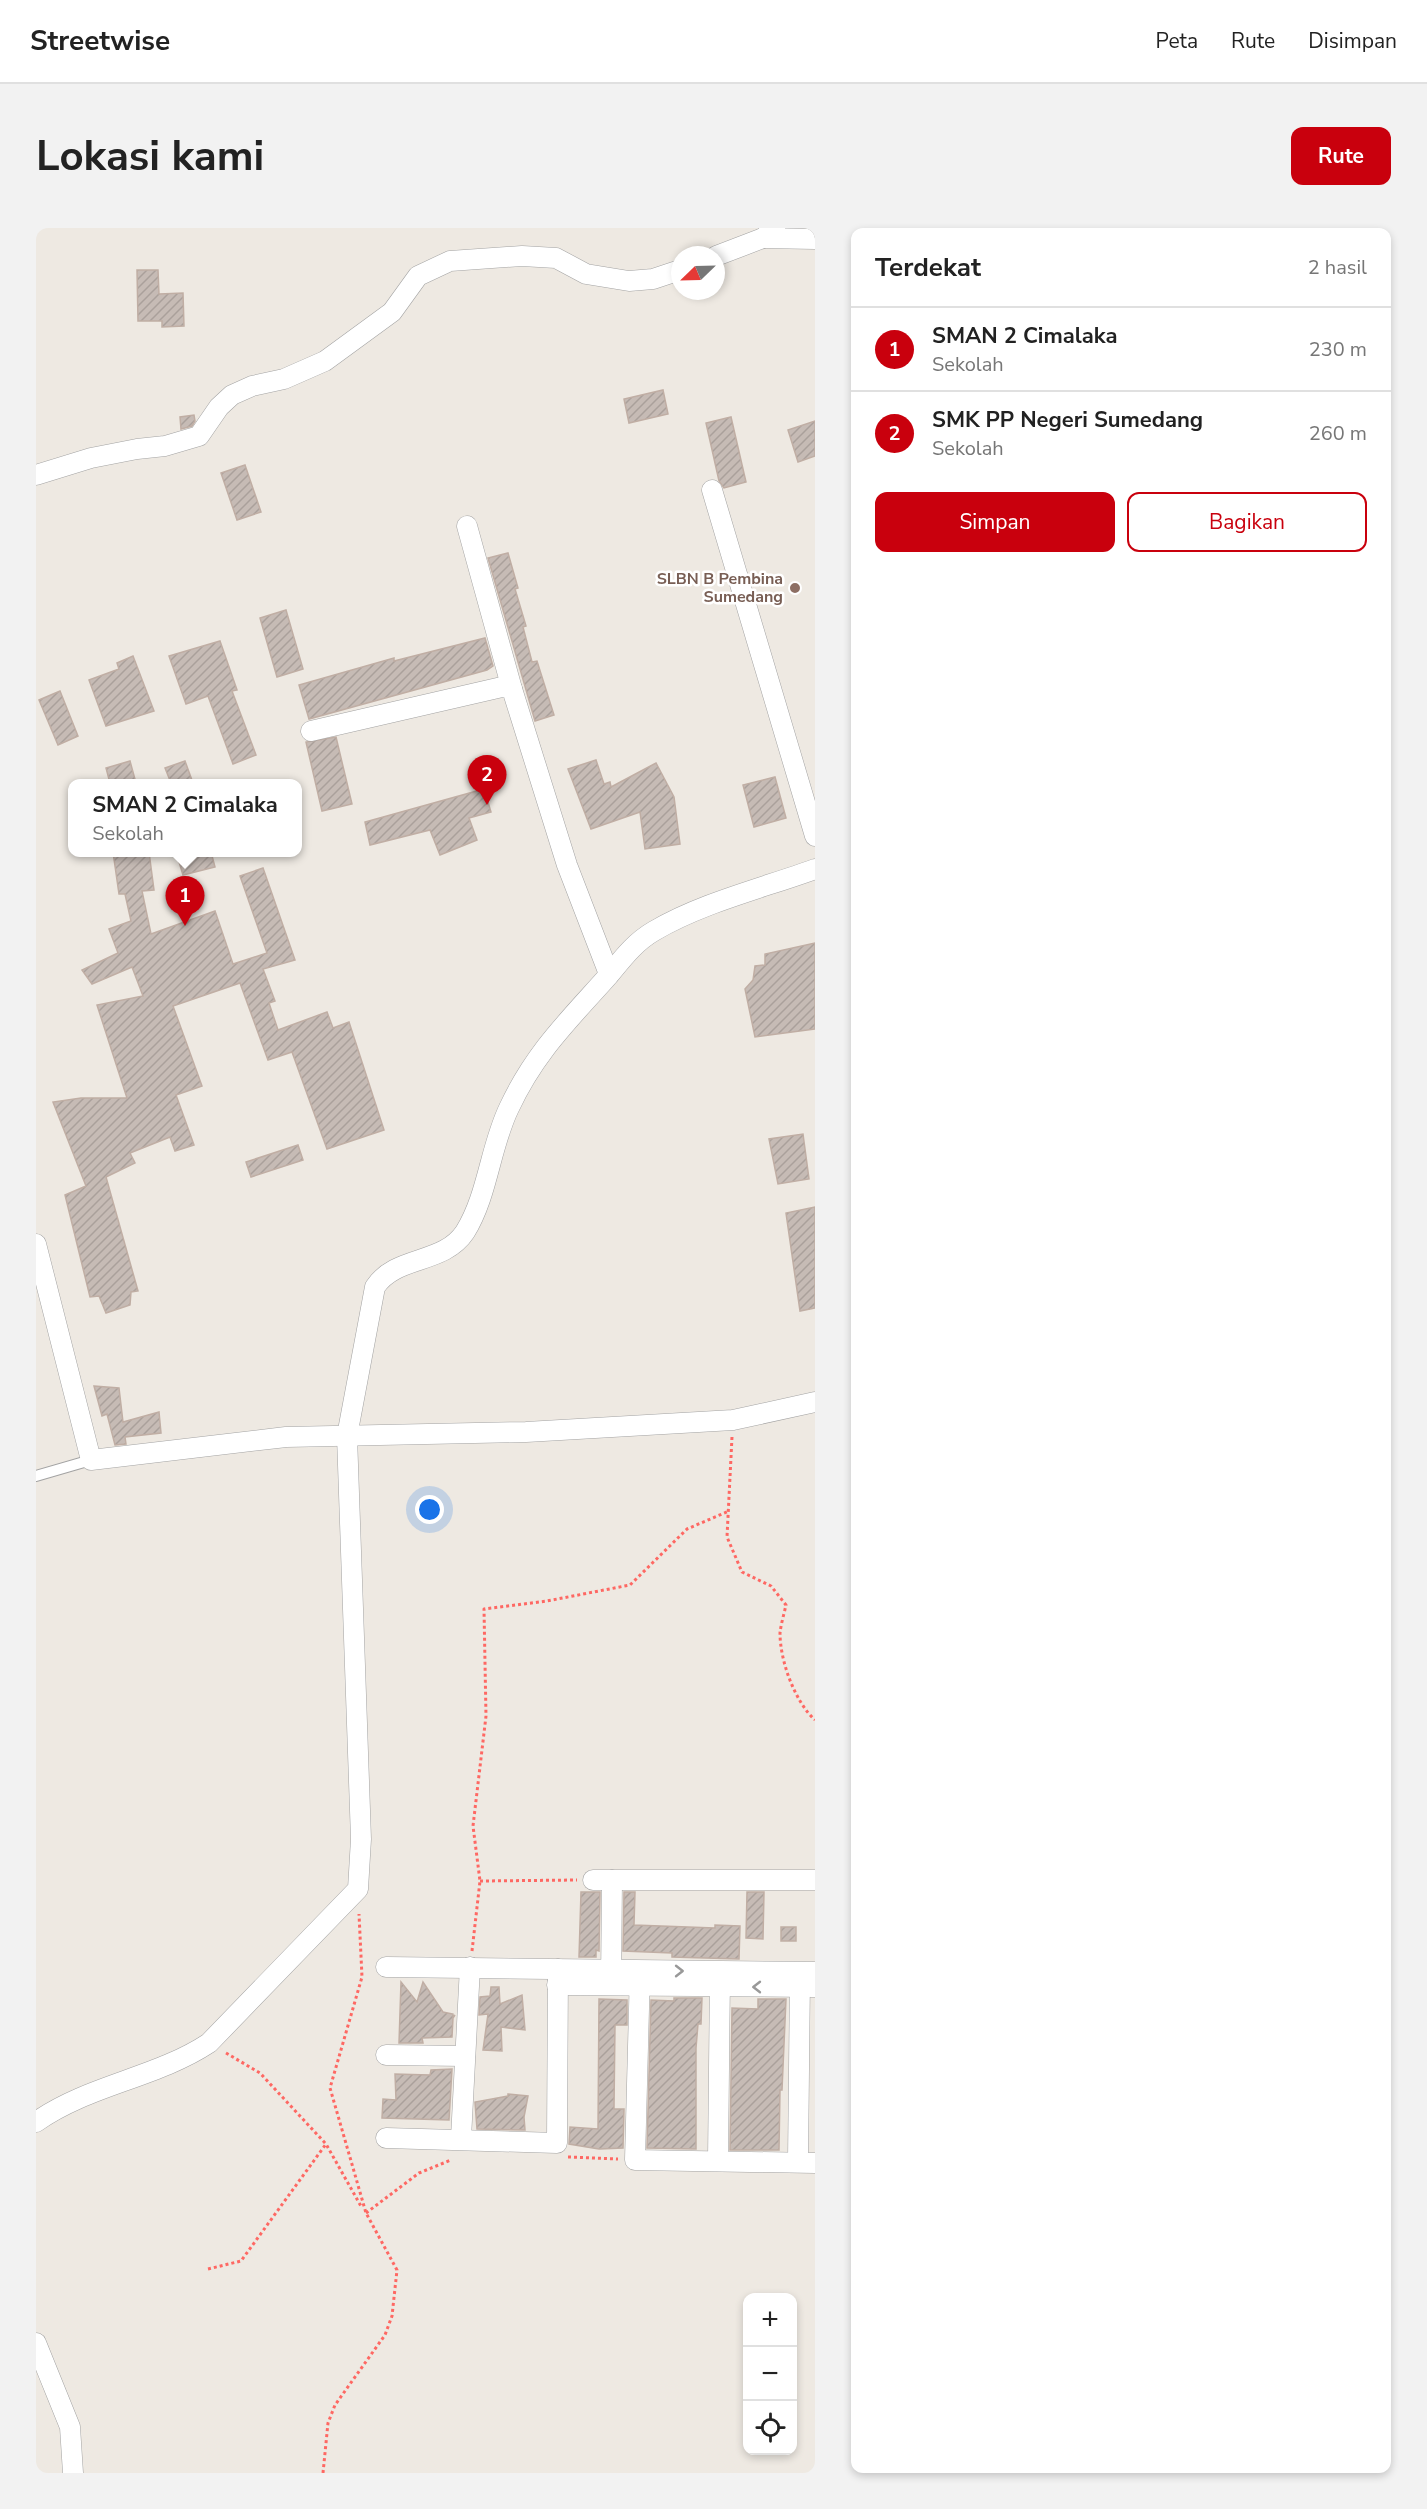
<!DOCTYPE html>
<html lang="id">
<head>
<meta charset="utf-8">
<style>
  body { margin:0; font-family:"Nunito Sans",sans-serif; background:#f2f2f2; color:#222 }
  .controls { position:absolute; right:18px; bottom:18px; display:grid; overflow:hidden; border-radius:12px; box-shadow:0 3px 9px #0003 }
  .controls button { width:54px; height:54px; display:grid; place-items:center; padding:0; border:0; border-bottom:2px solid #e0e0e0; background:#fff; color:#222; font:30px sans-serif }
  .compass { position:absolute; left:635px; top:18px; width:54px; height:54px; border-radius:50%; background:#fff; box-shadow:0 3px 9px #0003; rotate:247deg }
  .you { position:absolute; left:394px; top:1282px; width:21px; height:21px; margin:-15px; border:4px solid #fff; border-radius:50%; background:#1a73e8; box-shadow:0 0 0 9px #1a73e833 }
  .badge { display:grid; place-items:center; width:39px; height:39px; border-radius:50%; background:#c9000d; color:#fff; font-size:20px; font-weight:700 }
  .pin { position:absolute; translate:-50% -50px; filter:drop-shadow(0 2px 3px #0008) }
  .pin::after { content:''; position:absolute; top:32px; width:21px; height:18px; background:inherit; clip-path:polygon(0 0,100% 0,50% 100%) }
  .popup { position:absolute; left:32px; top:551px; width:234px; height:78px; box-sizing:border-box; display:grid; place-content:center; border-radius:12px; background:#fff; filter:drop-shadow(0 2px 4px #0005); font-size:20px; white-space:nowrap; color:#767676 }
  .popup b { font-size:22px; color:#222 }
  .popup::after { content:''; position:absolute; left:50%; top:100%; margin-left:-12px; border:12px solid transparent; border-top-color:#fff }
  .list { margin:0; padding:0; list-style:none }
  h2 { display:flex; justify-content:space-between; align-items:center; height:78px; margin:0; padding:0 24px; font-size:26px }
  h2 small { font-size:20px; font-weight:400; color:#767676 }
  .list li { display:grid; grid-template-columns:39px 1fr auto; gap:18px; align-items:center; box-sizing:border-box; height:84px; padding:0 24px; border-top:2px solid #e0e0e0 }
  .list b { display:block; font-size:22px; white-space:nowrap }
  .list p { margin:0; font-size:20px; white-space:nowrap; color:#767676 }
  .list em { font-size:20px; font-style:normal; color:#767676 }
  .actions { display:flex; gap:12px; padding:18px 24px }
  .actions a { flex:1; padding:14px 0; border:2px solid #c9000d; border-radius:12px; text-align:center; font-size:21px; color:#c9000d }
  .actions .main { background:#c9000d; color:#fff }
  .icon { flex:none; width:33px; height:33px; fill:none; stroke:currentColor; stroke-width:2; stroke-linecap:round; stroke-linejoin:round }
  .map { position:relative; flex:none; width:779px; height:2245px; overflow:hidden; border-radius:12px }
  header { display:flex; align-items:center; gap:36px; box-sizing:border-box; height:84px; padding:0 30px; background:#fff; border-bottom:2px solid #e0e0e0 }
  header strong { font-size:28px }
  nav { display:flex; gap:33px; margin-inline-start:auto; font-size:21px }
  .intro { display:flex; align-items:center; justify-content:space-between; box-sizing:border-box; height:144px; padding:0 36px }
  h1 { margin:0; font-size:42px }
  .button { padding:15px 27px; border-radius:12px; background:#c9000d; color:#fff; font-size:21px; font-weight:700 }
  main { display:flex; gap:36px; padding:0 36px }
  aside { flex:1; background:#fff; border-radius:12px; box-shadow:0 3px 9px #0003 }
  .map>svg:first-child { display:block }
  .building { fill:url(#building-hatch); stroke:#c0aea4; stroke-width:1.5 }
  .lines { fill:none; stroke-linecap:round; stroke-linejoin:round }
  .lane-casing { stroke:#a3a3a3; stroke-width:12 }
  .street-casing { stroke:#a3a3a3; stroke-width:21 }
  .path { stroke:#fe6863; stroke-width:3; stroke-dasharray:3 3; stroke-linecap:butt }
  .lane { stroke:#fff; stroke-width:10 }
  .street { stroke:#fff; stroke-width:20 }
  .oneway { stroke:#999 }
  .education-dot { fill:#8d6e63; stroke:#fff; stroke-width:2 }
  .labels { text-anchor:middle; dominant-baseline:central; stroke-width:5; stroke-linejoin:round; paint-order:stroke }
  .education-label { font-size:16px; font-weight:bold; fill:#785e54; stroke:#fff; text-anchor:end }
</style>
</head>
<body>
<header>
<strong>Streetwise</strong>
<nav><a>Peta</a><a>Rute</a><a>Disimpan</a></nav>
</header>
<div class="intro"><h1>Lokasi kami</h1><a class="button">Rute</a></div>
<main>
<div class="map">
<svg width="779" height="2245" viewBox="0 0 779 2245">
  <defs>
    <pattern id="building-hatch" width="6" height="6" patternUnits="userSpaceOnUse" patternTransform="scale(1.5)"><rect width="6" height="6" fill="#c6bbb5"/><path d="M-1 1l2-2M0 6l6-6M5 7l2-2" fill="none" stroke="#aaa09b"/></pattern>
  </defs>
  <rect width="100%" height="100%" fill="#eee9e2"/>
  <!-- building -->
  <g class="building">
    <polygon points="101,42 122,42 123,66 147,65 148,98 126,99 126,93 102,93"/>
    <polygon points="627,162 632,186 593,195 588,171"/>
    <polygon points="158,187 159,193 156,198 145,201 144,189"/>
    <polygon points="695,189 710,254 688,260 683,253 670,195"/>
    <polygon points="779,193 779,228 762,234 752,202"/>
    <polygon points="209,237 225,284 201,292 185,245"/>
    <polygon points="472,325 482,360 479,361 490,398 487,399 496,434 501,433 518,487 499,493 452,330"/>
    <polygon points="250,382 267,441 241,449 224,390"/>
    <polygon points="449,410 457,438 451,442 273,491 263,457 358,430 358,433"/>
    <polygon points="184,413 201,462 196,463 220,527 197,536 172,468 150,476 133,428"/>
    <polygon points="97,428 118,483 70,498 53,452 83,441 81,435"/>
    <polygon points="24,463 42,508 22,517 3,472"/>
    <polygon points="300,509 316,576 286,583 270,514"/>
    <polygon points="560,532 568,556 574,554 575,559 620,535 638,569 644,616 609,621 604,584 555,601 532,541"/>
    <polygon points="94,533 100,555 74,555 70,540"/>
    <polygon points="149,533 157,555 135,555 129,540"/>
    <polygon points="739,549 750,590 718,599 707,557"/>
    <polygon points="448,561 455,584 433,590 441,612 404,627 394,602 334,617 329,594"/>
    <polygon points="77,624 113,624 118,662 106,663 115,706 179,683 197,736 231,725 204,648 227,640 259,732 227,741 239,773 233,775 242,802 291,784 297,800 313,794 348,902 291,921 256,824 232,832 204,755 137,778 166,858 140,867 158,917 139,923 134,909 94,925 99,935 70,949 102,1063 95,1064 94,1077 70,1085 63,1068 54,1069 29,967 50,958 17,874 45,870 91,870 61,777 107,768 96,739 56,756 46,742 82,725 73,701 95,693 89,666 83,666"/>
    <polygon points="140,624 175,624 179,639 147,647"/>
    <polygon points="779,715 779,801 719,809 709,761 717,752 719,738 729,737 729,726"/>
    <polygon points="767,906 773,951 742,956 733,911"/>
    <polygon points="262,917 267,932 215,949 210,934"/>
    <polygon points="779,979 779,1080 764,1083 750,985"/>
    <polygon points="58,1158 83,1160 87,1194 123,1184 125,1205 89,1209 90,1216 79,1217 71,1186 66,1188"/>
    <polygon points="545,1664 564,1664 563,1723 560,1722 560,1729 543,1729"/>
    <polygon points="588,1664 599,1664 598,1697 679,1700 679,1697 704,1698 703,1731 636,1729 636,1725 587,1723"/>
    <polygon points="711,1664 728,1664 727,1711 710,1710"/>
    <rect x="745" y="1699" width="15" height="14"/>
    <polygon points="365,1754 381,1774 387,1754 407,1784 417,1786 417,1789 419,1787 417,1790 416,1809 386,1810 387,1815 363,1815"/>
    <polygon points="455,1759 463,1759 464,1776 486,1767 489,1802 465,1799 466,1823 447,1822 452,1786 443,1787 444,1769 454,1768"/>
    <polygon points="638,1770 666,1770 665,1796 662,1796 660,1820 660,1921 611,1920 615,1772 638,1773"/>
    <polygon points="563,1771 591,1772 591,1797 579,1797 578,1881 588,1881 587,1920 563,1921 533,1916 534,1899 562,1901"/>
    <polygon points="722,1771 750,1771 746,1862 744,1862 743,1922 694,1922 696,1780 722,1781"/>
    <polygon points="416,1841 413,1892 346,1890 347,1871 360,1872 359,1846 394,1847 395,1842"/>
    <polygon points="472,1866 492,1868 488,1889 489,1902 441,1901 439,1874 472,1868"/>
  </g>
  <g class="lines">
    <!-- lane casing -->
    <g class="lane-casing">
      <polyline id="lane" points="0,1248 55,1232"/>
    </g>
    <!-- street casing -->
    <g class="street-casing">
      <g id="street">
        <polyline points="727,10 779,11"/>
        <polyline points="680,28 727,10 739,0"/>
        <polyline points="0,247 55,230 101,221 129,218 163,208 183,179 196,167 216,158 248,151 289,133 356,84 382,48 414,33 486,28 520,30 550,46 593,53 617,51 644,42"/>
        <polyline points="676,262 779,608"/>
        <polyline points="431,298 476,461"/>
        <polyline points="275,503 466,459 476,461 531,637 573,746"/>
        <polyline points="0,1016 55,1232 250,1209 490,1204 697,1192 779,1174"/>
        <polyline points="557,1652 779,1652"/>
        <polyline points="350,1739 779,1744"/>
        <polyline points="604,1743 599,1932 779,1935"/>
        <polyline points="575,1755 576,1652"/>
        <polyline points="521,1757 779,1759"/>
        <polyline points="350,1827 429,1828"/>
        <path d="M0,1894c52,-37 120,-44 173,-79l149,-154 3,-50 -14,-403 28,-149c21,-32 68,-22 90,-55 23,-37 25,-85 44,-124 26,-56 60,-88 100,-133 14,-17 26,-33 45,-44 47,-28 109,-43 161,-62"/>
        <polyline points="350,1910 521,1915 522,1741"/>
        <polyline points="425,1910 434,1739"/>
        <polyline points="682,1933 684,1747"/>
        <polyline points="762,1934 764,1748"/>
        <polyline points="0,2115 34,2199 37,2245"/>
      </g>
    </g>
    <!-- path -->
    <g class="path">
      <path d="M696,1209l-5,100 15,35 29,14 15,19c-2,9 -5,19 -6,28 0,28 15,69 35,87"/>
      <polyline points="444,1653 541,1652"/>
      <polyline points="436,1723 444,1653 437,1598 450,1488 448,1381 511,1373 594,1357 651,1301 693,1283"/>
      <polyline points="190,1825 224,1845 290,1916 326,1980"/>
      <polyline points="532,1929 582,1931"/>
      <polyline points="330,1985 383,1945 415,1932"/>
      <polyline points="172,2041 205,2033 290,1916"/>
      <polyline points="287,2245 292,2195 299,2177 349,2107 356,2088 361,2042 330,1985 294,1860 326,1749 323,1686"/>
    </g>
    <!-- lane -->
    <use href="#lane" class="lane"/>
    <!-- street -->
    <use href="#street" class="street"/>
  </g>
  <!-- one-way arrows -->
  <defs><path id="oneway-chevron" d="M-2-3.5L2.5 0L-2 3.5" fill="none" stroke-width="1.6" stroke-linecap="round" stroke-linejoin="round" transform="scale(1.5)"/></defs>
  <g class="oneway">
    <use href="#oneway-chevron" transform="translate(643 1743)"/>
    <use href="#oneway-chevron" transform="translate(721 1759) rotate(-180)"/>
  </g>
  <!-- markers -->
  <circle class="education-dot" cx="759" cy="360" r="6"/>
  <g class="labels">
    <!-- education labels -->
    <g class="education-label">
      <text x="747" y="351">SLBN B Pembina<tspan x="747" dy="18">Sumedang</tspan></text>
    </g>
  </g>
</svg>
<div class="controls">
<button>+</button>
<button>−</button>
<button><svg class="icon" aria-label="locate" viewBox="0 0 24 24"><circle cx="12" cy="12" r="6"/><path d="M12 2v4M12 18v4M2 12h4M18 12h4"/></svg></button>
</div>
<svg class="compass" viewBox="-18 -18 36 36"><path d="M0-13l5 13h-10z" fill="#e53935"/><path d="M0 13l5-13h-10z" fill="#767676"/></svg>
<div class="you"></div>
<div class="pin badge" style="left:149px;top:698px">1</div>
<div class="popup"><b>SMAN 2 Cimalaka</b>Sekolah</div>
<div class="pin badge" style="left:451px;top:577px">2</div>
</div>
<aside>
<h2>Terdekat<small>2 hasil</small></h2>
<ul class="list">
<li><span class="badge">1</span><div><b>SMAN 2 Cimalaka</b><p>Sekolah</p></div><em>230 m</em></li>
<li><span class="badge">2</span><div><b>SMK PP Negeri Sumedang</b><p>Sekolah</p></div><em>260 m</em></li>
</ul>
<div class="actions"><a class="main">Simpan</a><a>Bagikan</a></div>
</aside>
</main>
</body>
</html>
